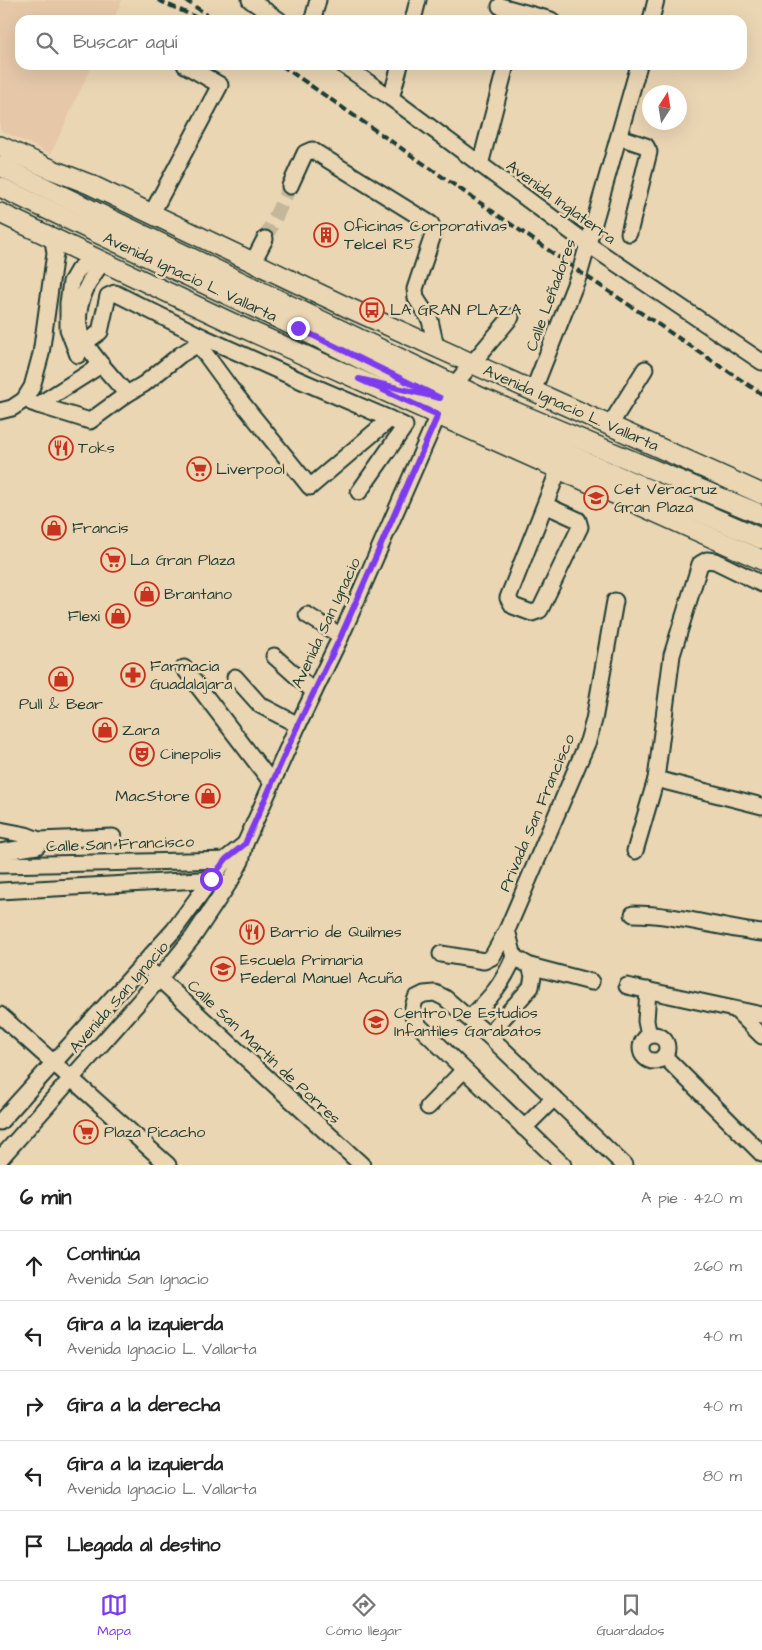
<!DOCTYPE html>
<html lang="es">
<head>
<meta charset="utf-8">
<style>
  body { margin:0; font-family:"Architects Daughter",sans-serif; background:#f2f2f2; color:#222 }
  .compass { position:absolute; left:642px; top:85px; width:45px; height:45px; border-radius:50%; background:#fff; box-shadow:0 5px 20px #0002; rotate:12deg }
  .stop { position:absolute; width:15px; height:15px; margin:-11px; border:4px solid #7c3aed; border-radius:50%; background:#fff }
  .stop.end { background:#7c3aed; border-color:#fff; box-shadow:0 1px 5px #0008 }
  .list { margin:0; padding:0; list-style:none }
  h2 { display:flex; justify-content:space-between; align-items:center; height:65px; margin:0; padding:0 20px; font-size:21px }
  h2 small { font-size:16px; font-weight:400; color:#767676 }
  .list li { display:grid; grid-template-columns:32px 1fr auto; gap:15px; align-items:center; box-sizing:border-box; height:70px; padding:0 20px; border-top:1px solid #e0e0e0 }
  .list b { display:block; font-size:19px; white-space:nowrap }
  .list p { margin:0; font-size:16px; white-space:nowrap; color:#767676 }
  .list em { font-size:16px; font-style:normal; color:#767676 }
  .icon { flex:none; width:28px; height:28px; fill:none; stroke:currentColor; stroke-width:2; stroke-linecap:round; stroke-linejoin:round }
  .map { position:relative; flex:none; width:762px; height:1165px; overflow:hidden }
  .search { position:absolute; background:#fff; box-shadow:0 5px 20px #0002; left:15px; right:15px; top:15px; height:55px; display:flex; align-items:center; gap:12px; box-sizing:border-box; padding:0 18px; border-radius:15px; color:#767676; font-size:19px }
  .sheet { height:415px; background:#fff }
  nav { display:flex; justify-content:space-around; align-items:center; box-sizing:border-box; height:70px; border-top:1px solid #e0e0e0; background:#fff; font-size:14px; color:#767676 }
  nav a { display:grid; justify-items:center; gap:2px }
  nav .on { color:#7c3aed }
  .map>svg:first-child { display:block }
  .built { fill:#e6c8a9 }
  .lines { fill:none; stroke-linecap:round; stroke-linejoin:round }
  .minor-tunnel { stroke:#c2b79a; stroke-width:15; stroke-dasharray:15 8; stroke-linecap:butt }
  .major-tunnel { stroke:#c2b79a; stroke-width:19; stroke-dasharray:19 9; stroke-linecap:butt }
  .minor-casing { stroke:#1f3d34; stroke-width:19 }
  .major-casing { stroke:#1f3d34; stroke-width:22 }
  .minor { stroke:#ebd6b4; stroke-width:15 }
  .major { stroke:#ebd6b4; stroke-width:19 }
  .rail { stroke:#1f3d34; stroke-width:4; stroke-dasharray:8 4; stroke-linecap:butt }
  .route { stroke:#7c3aed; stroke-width:6 }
  .labels { text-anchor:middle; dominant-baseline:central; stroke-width:5; stroke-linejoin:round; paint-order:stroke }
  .street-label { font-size:16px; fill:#1f3d34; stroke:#ebd6b4 }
  .poi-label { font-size:16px; fill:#1f3d34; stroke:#ebd6b4; text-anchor:start }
</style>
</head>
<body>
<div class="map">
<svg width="762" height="1165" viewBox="0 0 762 1165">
  <rect width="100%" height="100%" fill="#ebd6b4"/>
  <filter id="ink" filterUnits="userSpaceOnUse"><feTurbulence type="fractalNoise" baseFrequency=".02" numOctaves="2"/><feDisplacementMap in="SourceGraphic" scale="10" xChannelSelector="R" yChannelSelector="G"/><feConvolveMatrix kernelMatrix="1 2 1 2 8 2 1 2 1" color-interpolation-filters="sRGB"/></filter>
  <g filter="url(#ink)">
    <!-- built -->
    <polygon class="built" points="0,0 122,0 113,20 20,20 20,65 92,65 51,154 0,130"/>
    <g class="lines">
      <!-- minor-tunnel -->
      <polyline class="minor-tunnel" points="265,239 290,186"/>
      <!-- major-tunnel -->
      <polyline class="major-tunnel" points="224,262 322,305"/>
      <!-- minor casing -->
      <g class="minor-casing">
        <g id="minor">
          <polyline points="250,0 279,20"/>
          <polyline points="500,6 551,20"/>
          <polyline points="314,15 318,0"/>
          <polyline points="413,20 418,0"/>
          <polyline points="651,20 656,0"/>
          <polyline points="343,65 391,98 589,245 762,362"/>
          <polyline points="391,98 400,65"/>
          <polyline points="619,137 646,146 649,152 629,233"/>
          <polyline points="480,165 506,65"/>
          <polyline points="290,186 305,153 312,150 431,224 434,232 415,289 416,298 430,320 436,347"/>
          <polyline points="152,213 220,85 185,65"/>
          <polyline points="253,262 265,239"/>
          <path d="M102,263c-14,18 -28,44 -22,69 5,17 35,48 47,62"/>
          <polyline points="86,342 100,332 108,296 115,293 203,337 297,379 390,419 310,487 231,389 198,344"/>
          <polyline points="78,355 68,329 68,303 71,282 78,270 92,258"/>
          <polyline points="454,385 511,317"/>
          <polyline points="533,391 580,272 639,65"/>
          <polyline points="32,403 38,405 101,365"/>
          <polyline points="38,405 90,421 127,394 144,384 180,355 198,344 203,337"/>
          <polyline points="0,411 12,408 24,400 32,387 41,354 53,267 55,254 53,239"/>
          <polyline points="610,425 645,369"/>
          <polyline points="359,492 405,426 390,419"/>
          <polyline points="545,505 578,520 580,527 540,610 532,613 513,606 508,598 559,469"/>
          <polyline points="307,615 341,636"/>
          <polyline points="274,656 314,692"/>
          <polyline points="184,668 272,783"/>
          <polyline points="235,677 260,705 298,725"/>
          <polyline points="656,779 762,806"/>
          <polyline points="0,830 26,835 39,840 39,844 37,846 0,852"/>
          <polyline points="39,840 113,837"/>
          <polyline points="635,851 656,779 672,655 700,564 707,560 715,561 762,584"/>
          <polyline points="0,865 232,860"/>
          <polyline points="0,891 218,879"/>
          <path d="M633,914c43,0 86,14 129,19"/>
          <polyline points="441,954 484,961 492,957 507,930"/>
          <polyline points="153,973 362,1165"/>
          <polyline points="591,982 530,966 514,957 507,930 588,741 594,720 615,601"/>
          <polyline points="627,986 762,1015"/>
          <polyline points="648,990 646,1021 649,1036"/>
          <polyline points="736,1010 762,1036"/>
          <polyline points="0,1015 168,1165"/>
          <path d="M470,1018c21,-21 32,-33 44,-61"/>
          <polyline points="488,1035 531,987 533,976 530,966"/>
          <circle cx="654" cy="1048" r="13"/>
          <polyline points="664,1056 762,1154"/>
          <polyline points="428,1107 464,1070"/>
          <polyline points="0,1122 174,930 226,859 245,844"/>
          <polyline points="524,1128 554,1098"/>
          <polyline points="0,1159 159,979 193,937 231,880 241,861 245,844 298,725 341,636 438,415"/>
          <path d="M563,1165l-147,-142c-5,-10 -4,-15 0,-25l8,-4 11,-1 10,5 43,37 136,130"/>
        </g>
      </g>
      <!-- major casing -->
      <g class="major-casing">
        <g id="major">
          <polyline points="0,146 53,170 89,184 349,308 762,494"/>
          <polyline points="0,166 482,398 762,515"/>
          <polyline points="0,187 298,328 440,398 762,539"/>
          <polyline points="0,213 230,322 762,560"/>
        </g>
      </g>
      <!-- minor -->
      <use href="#minor" class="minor"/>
      <!-- major -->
      <use href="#major" class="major"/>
      <!-- rail -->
      <g class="rail">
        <polyline points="158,0 202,20"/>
        <polyline points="185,0 215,20"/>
        <polyline points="281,65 580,272 762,394"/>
      </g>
    </g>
  </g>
  <g class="lines" filter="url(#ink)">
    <!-- route -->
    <polyline class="route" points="211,879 226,859 245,844 298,725 341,636 438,415 359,379 440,398 298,328"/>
  </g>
  <!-- icons -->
  <defs>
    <g id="building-ring" transform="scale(1.25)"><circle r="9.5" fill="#ebd6b4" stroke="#c8321e" stroke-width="1.5"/><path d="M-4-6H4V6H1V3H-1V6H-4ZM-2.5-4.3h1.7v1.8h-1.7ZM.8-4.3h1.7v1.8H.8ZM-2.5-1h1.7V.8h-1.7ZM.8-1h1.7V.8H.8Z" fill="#c8321e"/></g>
    <g id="bus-ring" transform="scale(1.25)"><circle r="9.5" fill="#ebd6b4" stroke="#c8321e" stroke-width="1.5"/><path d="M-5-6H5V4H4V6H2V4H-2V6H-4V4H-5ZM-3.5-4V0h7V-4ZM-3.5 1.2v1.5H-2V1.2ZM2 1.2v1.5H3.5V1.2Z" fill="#c8321e"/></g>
    <g id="restaurant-ring" transform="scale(1.25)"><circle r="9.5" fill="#ebd6b4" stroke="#c8321e" stroke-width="1.5"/><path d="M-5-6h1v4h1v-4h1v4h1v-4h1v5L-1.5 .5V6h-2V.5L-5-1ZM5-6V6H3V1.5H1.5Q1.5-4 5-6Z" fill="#c8321e"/></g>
    <g id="supermarket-ring" transform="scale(1.25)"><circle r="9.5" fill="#ebd6b4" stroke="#c8321e" stroke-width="1.5"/><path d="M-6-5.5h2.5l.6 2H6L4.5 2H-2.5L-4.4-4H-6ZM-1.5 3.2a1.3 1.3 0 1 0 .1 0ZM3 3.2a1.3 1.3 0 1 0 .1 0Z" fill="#c8321e"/></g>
    <g id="university-ring" transform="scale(1.25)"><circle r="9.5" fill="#ebd6b4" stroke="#c8321e" stroke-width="1.5"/><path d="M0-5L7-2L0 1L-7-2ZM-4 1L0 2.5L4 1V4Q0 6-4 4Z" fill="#c8321e"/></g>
    <g id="shop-ring" transform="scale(1.25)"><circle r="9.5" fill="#ebd6b4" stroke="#c8321e" stroke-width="1.5"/><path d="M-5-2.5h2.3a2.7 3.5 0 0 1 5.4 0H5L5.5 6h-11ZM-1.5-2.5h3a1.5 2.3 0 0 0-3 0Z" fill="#c8321e"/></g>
    <g id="pharmacy-ring" transform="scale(1.25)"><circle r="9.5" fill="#ebd6b4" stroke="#c8321e" stroke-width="1.5"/><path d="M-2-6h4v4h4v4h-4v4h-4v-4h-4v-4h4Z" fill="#c8321e"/></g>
    <g id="theatre-ring" transform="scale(1.25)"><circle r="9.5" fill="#ebd6b4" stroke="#c8321e" stroke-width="1.5"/><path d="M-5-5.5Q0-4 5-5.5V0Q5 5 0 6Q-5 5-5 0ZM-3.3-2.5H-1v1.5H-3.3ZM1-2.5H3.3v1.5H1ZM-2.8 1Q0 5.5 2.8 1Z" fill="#c8321e"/></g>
    <g id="school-ring" transform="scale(1.25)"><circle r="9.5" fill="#ebd6b4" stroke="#c8321e" stroke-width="1.5"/><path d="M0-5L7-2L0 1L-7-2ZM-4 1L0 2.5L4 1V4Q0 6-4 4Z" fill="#c8321e"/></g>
  </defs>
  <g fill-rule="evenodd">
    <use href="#building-ring" x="326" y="235"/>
    <use href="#bus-ring" x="372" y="310"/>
    <use href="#restaurant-ring" x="61" y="448"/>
    <use href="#supermarket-ring" x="199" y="469"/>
    <use href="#university-ring" x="596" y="498"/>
    <use href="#shop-ring" x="54" y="528"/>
    <use href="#supermarket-ring" x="113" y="560"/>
    <use href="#shop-ring" x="147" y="594"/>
    <use href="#shop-ring" x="118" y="616"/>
    <use href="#pharmacy-ring" x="133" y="675"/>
    <use href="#shop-ring" x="61" y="679"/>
    <use href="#shop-ring" x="105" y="730"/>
    <use href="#theatre-ring" x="142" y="754"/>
    <use href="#shop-ring" x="208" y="796"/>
    <use href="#restaurant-ring" x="252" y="932"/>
    <use href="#school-ring" x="223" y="969"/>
    <use href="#school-ring" x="376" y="1022"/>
    <use href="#supermarket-ring" x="86" y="1132"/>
  </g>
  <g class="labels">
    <!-- street labels -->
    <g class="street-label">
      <text transform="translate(561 202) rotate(36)">Avenida Inglaterra</text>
      <text transform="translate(190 277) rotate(25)">Avenida Ignacio L. Vallarta</text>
      <text transform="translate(551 295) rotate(-70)">Calle Leñadores</text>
      <text transform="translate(571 408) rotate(24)">Avenida Ignacio L. Vallarta</text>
      <text transform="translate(326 623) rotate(-65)">Avenida San Ignacio</text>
      <text transform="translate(537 813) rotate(-67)">Privada San Francisco</text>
      <text transform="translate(120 844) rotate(-2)">Calle San Francisco</text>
      <text transform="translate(119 997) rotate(-49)">Avenida San Ignacio</text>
      <text transform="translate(264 1052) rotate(43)">Calle San Martín de Porres</text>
    </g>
    <!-- poi labels -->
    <g class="poi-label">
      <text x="344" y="226">Oficinas Corporativas<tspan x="344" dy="18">Telcel R5</tspan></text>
      <text x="390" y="310">LA GRAN PLAZA</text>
      <text x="78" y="448">Toks</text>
      <text x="216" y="469">Liverpool</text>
      <text x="614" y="489">Cet Veracruz<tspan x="614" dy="18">Gran Plaza</tspan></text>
      <text x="72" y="528">Francis</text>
      <text x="130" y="560">La Gran Plaza</text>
      <text x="164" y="594">Brantano</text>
      <text x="100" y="616" text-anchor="end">Flexi</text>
      <text x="150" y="666">Farmacia<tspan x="150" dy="18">Guadalajara</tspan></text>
      <text x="61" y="704" text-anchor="middle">Pull &amp; Bear</text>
      <text x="122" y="730">Zara</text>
      <text x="160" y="754">Cinepolis</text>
      <text x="190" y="796" text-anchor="end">MacStore</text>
      <text x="270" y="932">Barrio de Quilmes</text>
      <text x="240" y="960">Escuela Primaria<tspan x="240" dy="18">Federal Manuel Acuña</tspan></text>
      <text x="394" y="1013">Centro De Estudios<tspan x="394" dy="18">Infantiles Garabatos</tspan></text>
      <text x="104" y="1132">Plaza Picacho</text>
    </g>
  </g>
</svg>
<svg class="compass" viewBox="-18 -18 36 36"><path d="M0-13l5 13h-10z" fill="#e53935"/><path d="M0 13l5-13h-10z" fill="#767676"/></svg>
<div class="stop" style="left:211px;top:879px"></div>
<div class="stop end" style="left:298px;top:328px"></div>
<div class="search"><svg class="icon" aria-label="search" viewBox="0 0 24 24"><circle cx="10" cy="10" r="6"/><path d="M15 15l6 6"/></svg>Buscar aquí</div>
</div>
<section class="sheet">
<h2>6 min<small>A pie · 420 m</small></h2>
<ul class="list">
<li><svg class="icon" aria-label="ahead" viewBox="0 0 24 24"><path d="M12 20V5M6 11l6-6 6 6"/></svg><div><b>Continúa</b><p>Avenida San Ignacio</p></div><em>260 m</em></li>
<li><svg class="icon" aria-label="left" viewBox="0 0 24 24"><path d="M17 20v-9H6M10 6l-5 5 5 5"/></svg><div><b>Gira a la izquierda</b><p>Avenida Ignacio L. Vallarta</p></div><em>40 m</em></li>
<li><svg class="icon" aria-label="right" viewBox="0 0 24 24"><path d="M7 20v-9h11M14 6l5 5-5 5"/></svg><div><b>Gira a la derecha</b></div><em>40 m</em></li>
<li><svg class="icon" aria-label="left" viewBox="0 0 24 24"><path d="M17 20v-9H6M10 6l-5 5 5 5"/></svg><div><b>Gira a la izquierda</b><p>Avenida Ignacio L. Vallarta</p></div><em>80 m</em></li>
<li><svg class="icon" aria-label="arrive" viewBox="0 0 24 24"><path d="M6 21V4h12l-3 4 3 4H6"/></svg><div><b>Llegada al destino</b></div></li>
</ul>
</section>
<nav>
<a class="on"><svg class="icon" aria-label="map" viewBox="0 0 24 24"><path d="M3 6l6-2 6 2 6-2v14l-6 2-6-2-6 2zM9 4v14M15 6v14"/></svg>Mapa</a>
<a><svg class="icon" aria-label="directions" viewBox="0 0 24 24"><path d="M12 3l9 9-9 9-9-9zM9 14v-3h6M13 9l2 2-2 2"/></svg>Cómo llegar</a>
<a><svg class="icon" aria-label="saved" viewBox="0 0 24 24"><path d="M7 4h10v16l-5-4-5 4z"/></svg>Guardados</a>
</nav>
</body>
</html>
